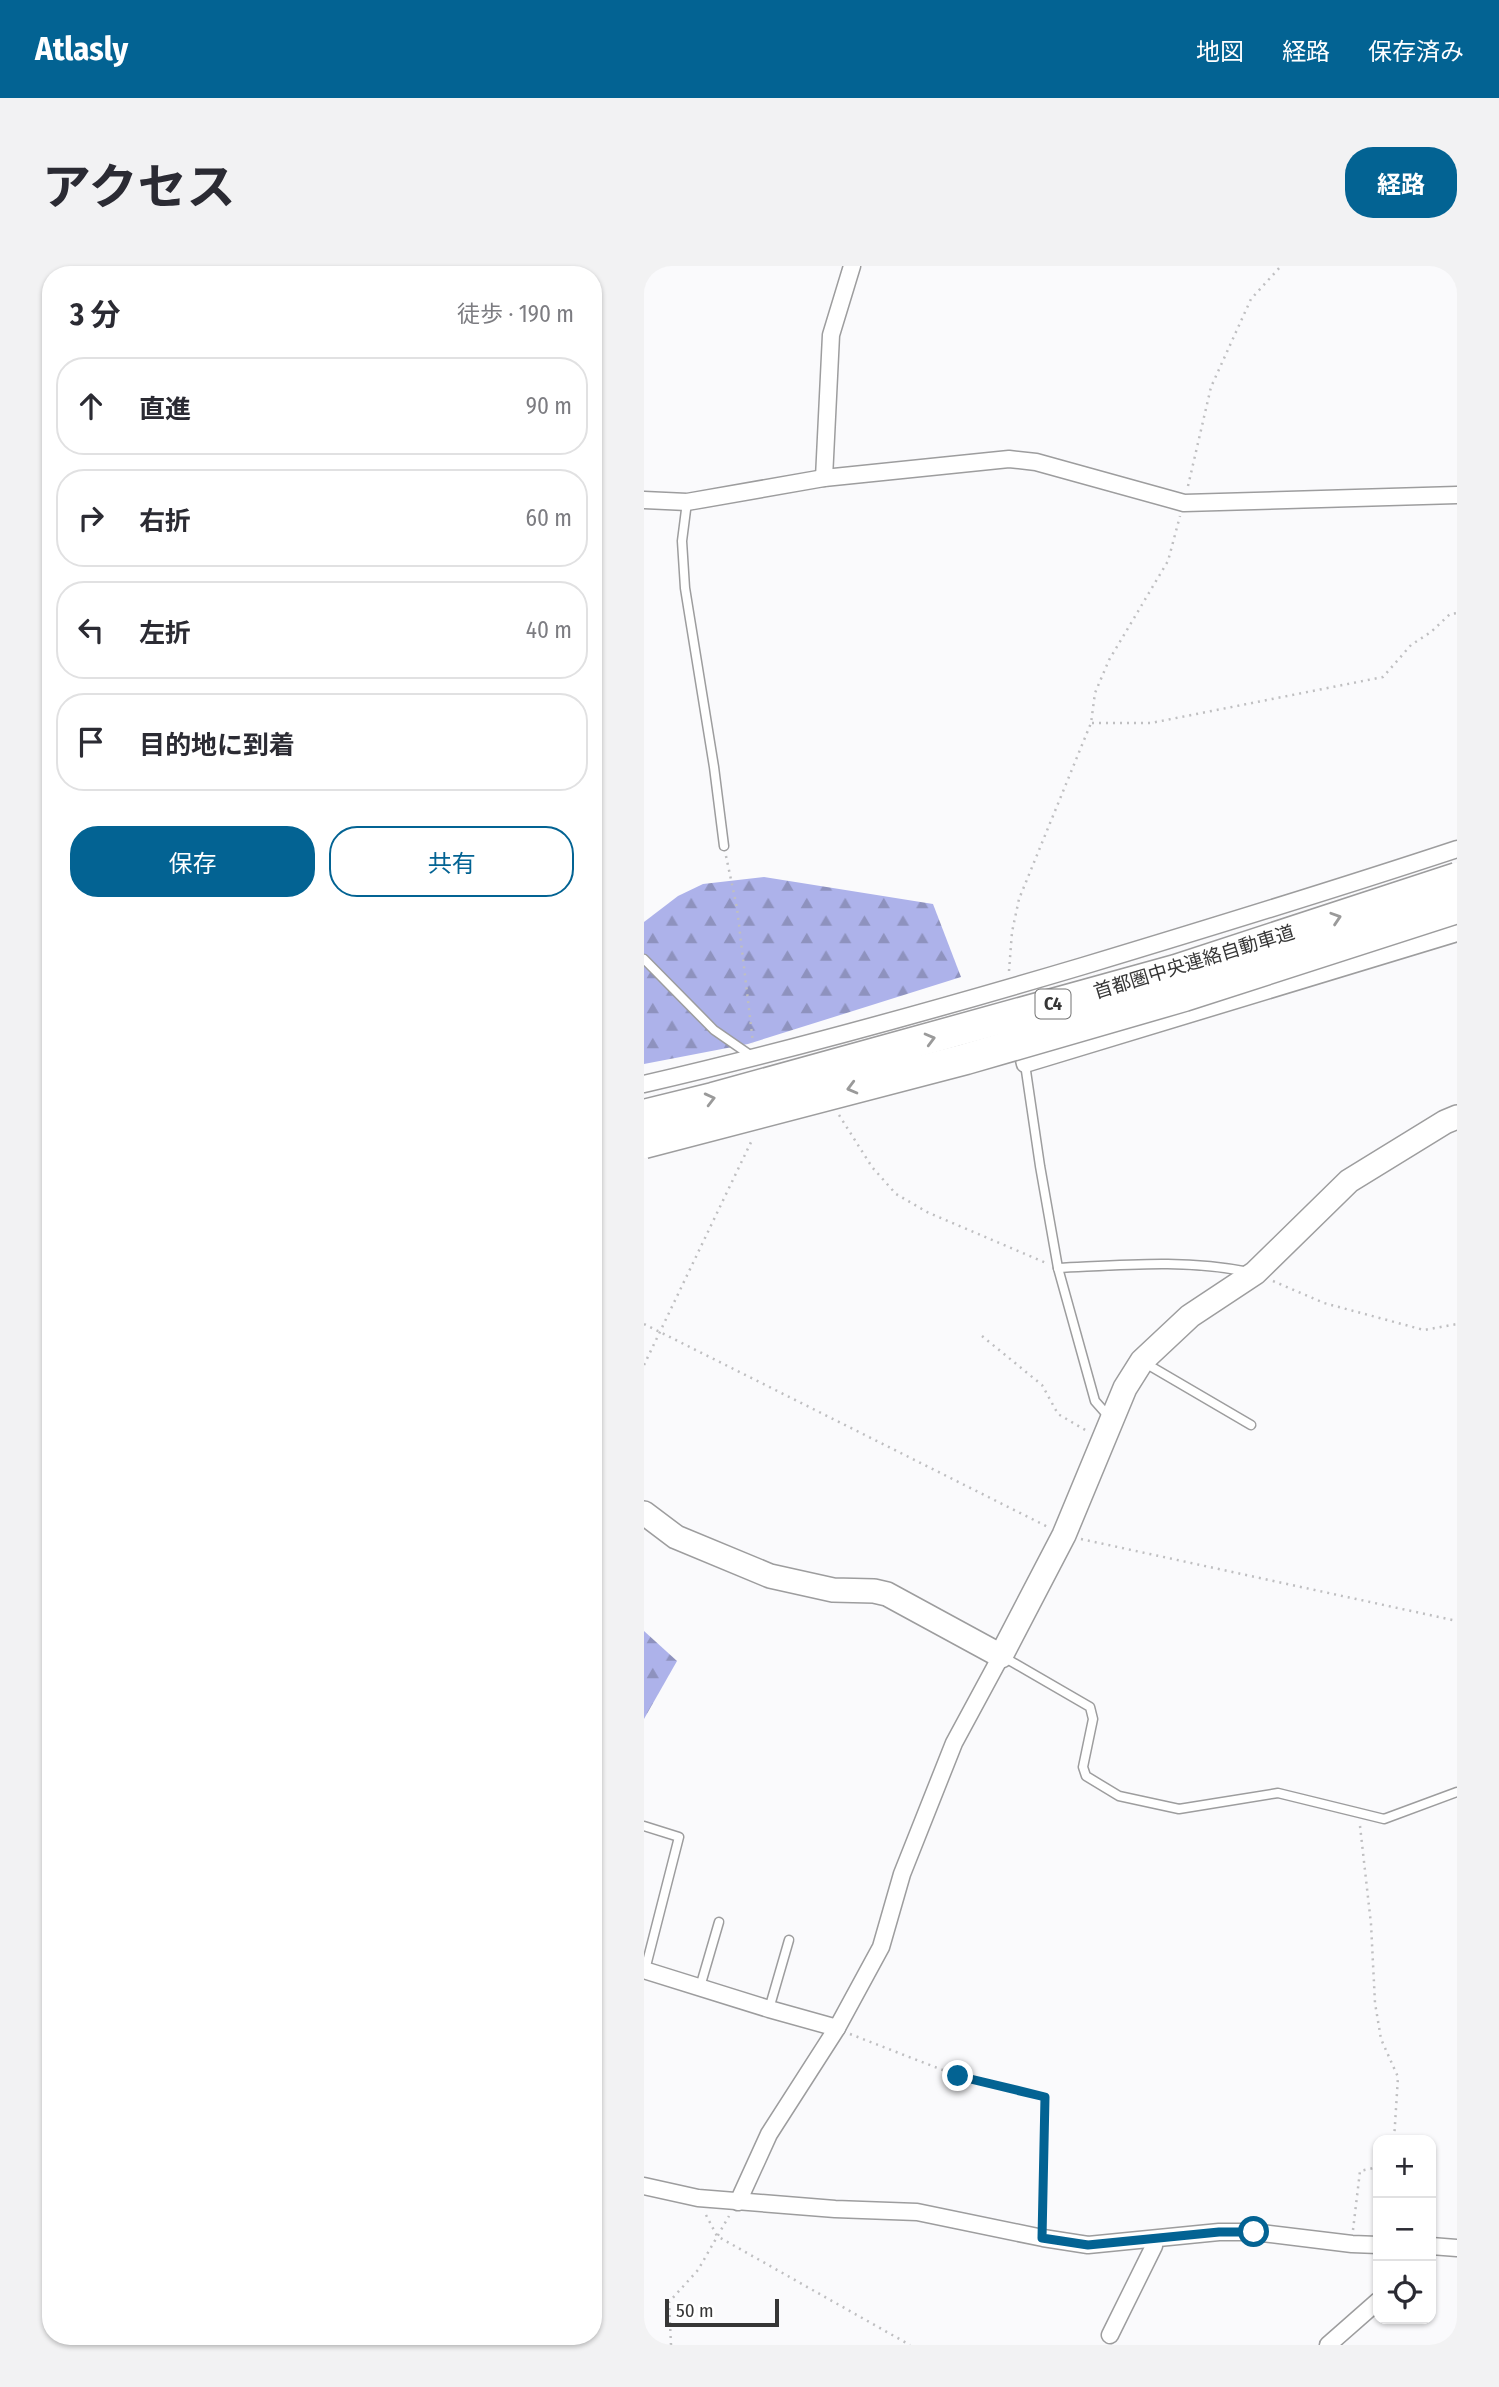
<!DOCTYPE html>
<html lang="ja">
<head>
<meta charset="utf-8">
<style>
  body { margin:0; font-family:"Fira Sans Condensed","Noto Sans JP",sans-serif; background:#f2f2f3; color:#2b2b33 }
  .controls { position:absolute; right:21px; bottom:21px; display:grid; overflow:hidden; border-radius:14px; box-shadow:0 2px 5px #0004 }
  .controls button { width:63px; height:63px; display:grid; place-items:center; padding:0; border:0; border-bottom:2px solid #e1e1e2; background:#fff; color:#2b2b33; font:35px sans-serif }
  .scale { position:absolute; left:21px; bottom:18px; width:114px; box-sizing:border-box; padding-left:7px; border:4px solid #363636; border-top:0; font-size:19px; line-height:24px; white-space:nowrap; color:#363636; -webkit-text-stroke:5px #fff; paint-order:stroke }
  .stop { position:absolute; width:21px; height:21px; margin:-16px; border:5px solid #036393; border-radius:50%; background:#fff }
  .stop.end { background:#036393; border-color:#fff; box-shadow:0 2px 7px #0008 }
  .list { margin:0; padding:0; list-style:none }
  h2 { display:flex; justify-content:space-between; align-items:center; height:91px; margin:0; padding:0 28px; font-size:30px }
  h2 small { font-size:23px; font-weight:400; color:#7c7c81 }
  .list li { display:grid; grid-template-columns:46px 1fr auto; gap:21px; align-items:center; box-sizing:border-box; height:98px; margin:0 14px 14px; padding:0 14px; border:2px solid #e1e1e2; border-radius:28px }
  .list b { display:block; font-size:26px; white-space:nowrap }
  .list em { font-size:23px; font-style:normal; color:#7c7c81 }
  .actions { display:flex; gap:14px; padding:21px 28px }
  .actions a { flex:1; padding:16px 0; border:2px solid #036393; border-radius:28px; text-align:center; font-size:24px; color:#036393 }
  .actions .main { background:#036393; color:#fff }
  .icon { flex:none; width:38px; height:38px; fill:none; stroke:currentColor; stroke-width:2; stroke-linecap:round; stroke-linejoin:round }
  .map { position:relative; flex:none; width:813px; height:2079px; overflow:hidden; border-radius:28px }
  header { display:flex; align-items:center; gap:42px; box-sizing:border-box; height:98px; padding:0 35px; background:#036393; color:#fff }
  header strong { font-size:33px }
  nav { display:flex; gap:38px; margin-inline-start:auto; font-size:24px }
  .intro { display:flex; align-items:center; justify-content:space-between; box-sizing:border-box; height:168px; padding:0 42px }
  h1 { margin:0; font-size:49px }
  .button { padding:18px 32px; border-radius:28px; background:#036393; color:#fff; font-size:24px; font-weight:700 }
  main { display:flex; gap:42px; padding:0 42px }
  aside { flex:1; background:#fff; border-radius:28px; box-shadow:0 2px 5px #0004 }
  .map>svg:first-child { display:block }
  .forest { fill:url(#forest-firs) }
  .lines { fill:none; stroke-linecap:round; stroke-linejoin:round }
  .lane-casing { stroke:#9d9d9e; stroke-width:11 }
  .street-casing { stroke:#9d9d9e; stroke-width:19 }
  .secondary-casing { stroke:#9d9d9e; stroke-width:26 }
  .path { stroke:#bfbfc1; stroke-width:2.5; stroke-dasharray:2 5; stroke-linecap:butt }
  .lane { stroke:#fff; stroke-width:8 }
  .street { stroke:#fff; stroke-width:16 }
  .secondary { stroke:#fff; stroke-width:23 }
  .highway-bridge-casing { stroke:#9d9d9e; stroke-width:33; stroke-linecap:butt }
  .highway-bridge { stroke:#fff; stroke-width:30 }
  .oneway { stroke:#9a9a9a }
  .route { stroke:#036393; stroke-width:9 }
  .labels { text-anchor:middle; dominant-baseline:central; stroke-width:5; stroke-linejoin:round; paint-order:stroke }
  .shield { fill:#fff; stroke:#727272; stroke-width:2 }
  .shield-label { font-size:18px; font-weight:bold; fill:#363636 }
  .street-label { font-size:19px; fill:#363636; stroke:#fff }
</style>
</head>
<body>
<header>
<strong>Atlasly</strong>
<nav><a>地図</a><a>経路</a><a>保存済み</a></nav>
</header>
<div class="intro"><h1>アクセス</h1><a class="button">経路</a></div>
<main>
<aside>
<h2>3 分<small>徒歩 · 190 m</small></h2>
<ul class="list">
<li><svg class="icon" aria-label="ahead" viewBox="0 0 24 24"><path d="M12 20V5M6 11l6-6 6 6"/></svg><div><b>直進</b></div><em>90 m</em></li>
<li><svg class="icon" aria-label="right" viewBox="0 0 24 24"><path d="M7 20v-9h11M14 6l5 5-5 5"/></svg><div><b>右折</b></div><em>60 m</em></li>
<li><svg class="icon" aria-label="left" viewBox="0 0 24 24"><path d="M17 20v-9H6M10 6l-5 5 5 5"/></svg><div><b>左折</b></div><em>40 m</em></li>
<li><svg class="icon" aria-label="arrive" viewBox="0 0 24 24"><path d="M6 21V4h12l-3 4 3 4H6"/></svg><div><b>目的地に到着</b></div></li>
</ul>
<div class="actions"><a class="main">保存</a><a>共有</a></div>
</aside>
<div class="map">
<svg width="813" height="2079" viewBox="0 0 813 2079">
  <defs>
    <pattern id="forest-firs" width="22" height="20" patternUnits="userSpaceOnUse" patternTransform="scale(1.75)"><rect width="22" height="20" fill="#adb2ea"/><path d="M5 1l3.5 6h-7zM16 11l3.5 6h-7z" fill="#8e92be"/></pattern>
  </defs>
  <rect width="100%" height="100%" fill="#fafafc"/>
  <!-- forest -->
  <g class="forest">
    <polygon points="120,611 289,638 317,711 104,778 0,798 0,656 34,630 59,618"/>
    <polygon points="0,1365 33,1395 0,1453"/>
  </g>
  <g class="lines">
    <!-- lane casing -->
    <g class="lane-casing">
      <g id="lane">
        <polyline points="43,236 38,275 41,322 70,501 80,580"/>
        <polyline points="0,693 70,764 109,791"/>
        <polyline points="381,798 396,900 414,1002 451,1135 466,1152"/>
        <path d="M414,1002c66,-3 126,-9 191,4"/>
        <polyline points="501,1097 607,1159"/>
        <polyline points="358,1390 446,1441 449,1453 439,1501 442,1510 475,1530 535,1543 634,1527 740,1553 813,1526"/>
        <polyline points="0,1560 35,1571 1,1704"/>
        <polyline points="56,1721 75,1656"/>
        <polyline points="125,1743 145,1674"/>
      </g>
    </g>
    <!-- street casing -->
    <g class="street-casing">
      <g id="street">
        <polyline points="180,212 187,69 208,0"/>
        <polyline points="0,234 43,236 180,212 365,193 392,196 540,237 813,229"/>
        <polyline points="375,772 381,798 813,667"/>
        <path d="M0,818c148,-34 294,-75 439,-118 126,-38 250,-76 374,-117"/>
        <polyline points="0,1704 125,1743 193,1762"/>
        <polyline points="0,1920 54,1932 191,1943 273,1946 399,1972 444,1979 575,1966 610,1966 708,1978 734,1979"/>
        <polyline points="94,1936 125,1868 193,1762 237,1681 258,1608 310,1477 357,1390"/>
        <polyline points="787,1980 813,1982"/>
        <polyline points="466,2069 510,1980 510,1973"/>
        <polyline points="684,2079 734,2035"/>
      </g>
    </g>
    <!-- secondary casing -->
    <g class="secondary-casing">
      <polyline id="secondary" points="0,1247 32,1271 126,1310 189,1324 230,1325 243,1328 357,1390 420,1269 481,1122 498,1095 546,1050 611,1007 705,915 801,856 813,851"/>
    </g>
    <!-- path -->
    <g class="path">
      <polyline points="544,220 567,121 607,33 637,0"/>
      <polyline points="448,457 507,457 739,411 767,379 787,366 806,348 813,347"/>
      <polyline points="82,590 93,642 109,777"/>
      <polyline points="365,705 368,666 375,633 447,457 451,427 465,394 524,295 536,250"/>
      <polyline points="195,849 228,901 252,928 283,946 402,997"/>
      <polyline points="629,1015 680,1037 780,1064 813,1058"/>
      <polyline points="0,1058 404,1261"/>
      <polyline points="338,1070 398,1119 414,1148 443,1165"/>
      <polyline points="0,1099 109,872"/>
      <polyline points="437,1273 813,1355"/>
      <polyline points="716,1560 727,1658 731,1737 737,1773 754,1811 750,1874"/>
      <polyline points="206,1768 314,1810 401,1831 399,1955"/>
      <polyline points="62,1949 73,1970 266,2079"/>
      <polyline points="709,1964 716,1905 734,1901"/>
      <polyline points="27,2079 25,2036 54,2004 85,1950"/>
    </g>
    <!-- lane -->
    <use href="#lane" class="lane"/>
    <!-- street -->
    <use href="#street" class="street"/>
    <!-- secondary -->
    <use href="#secondary" class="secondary"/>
    <!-- highway-bridge casing -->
    <g class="highway-bridge-casing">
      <g id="highway-bridge">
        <polyline points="0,849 69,832 532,704 813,612"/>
        <polyline points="0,877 322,793 540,730 813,642"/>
      </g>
    </g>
    <!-- highway-bridge -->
    <use href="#highway-bridge" class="highway-bridge"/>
  </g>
  <!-- one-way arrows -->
  <defs><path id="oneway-chevron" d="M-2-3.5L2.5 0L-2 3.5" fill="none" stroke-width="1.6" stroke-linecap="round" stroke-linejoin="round" transform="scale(1.75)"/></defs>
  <g class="oneway">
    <use href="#oneway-chevron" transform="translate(692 652) rotate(-18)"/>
    <use href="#oneway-chevron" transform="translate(286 773) rotate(-15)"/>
    <use href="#oneway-chevron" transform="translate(208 822) rotate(165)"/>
    <use href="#oneway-chevron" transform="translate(66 833) rotate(-14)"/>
  </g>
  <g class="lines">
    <!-- route -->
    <polyline class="route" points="314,1810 401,1831 398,1972 444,1979 575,1966 610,1966"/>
  </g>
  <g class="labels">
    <!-- shield labels -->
    <rect class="shield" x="391.5" y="723.5" width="35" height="29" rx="5"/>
    <g class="shield-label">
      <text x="409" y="738">C4</text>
    </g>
    <!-- street labels -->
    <g class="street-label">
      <text transform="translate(550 696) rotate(-17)">首都圏中央連絡自動車道</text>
    </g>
  </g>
</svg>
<div class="controls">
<button>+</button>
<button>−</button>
<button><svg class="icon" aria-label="locate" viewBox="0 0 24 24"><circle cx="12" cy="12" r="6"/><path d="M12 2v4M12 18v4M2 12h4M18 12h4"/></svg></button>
</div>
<div class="scale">50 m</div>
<div class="stop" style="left:610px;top:1966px"></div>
<div class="stop end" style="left:314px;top:1810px"></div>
</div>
</main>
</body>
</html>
